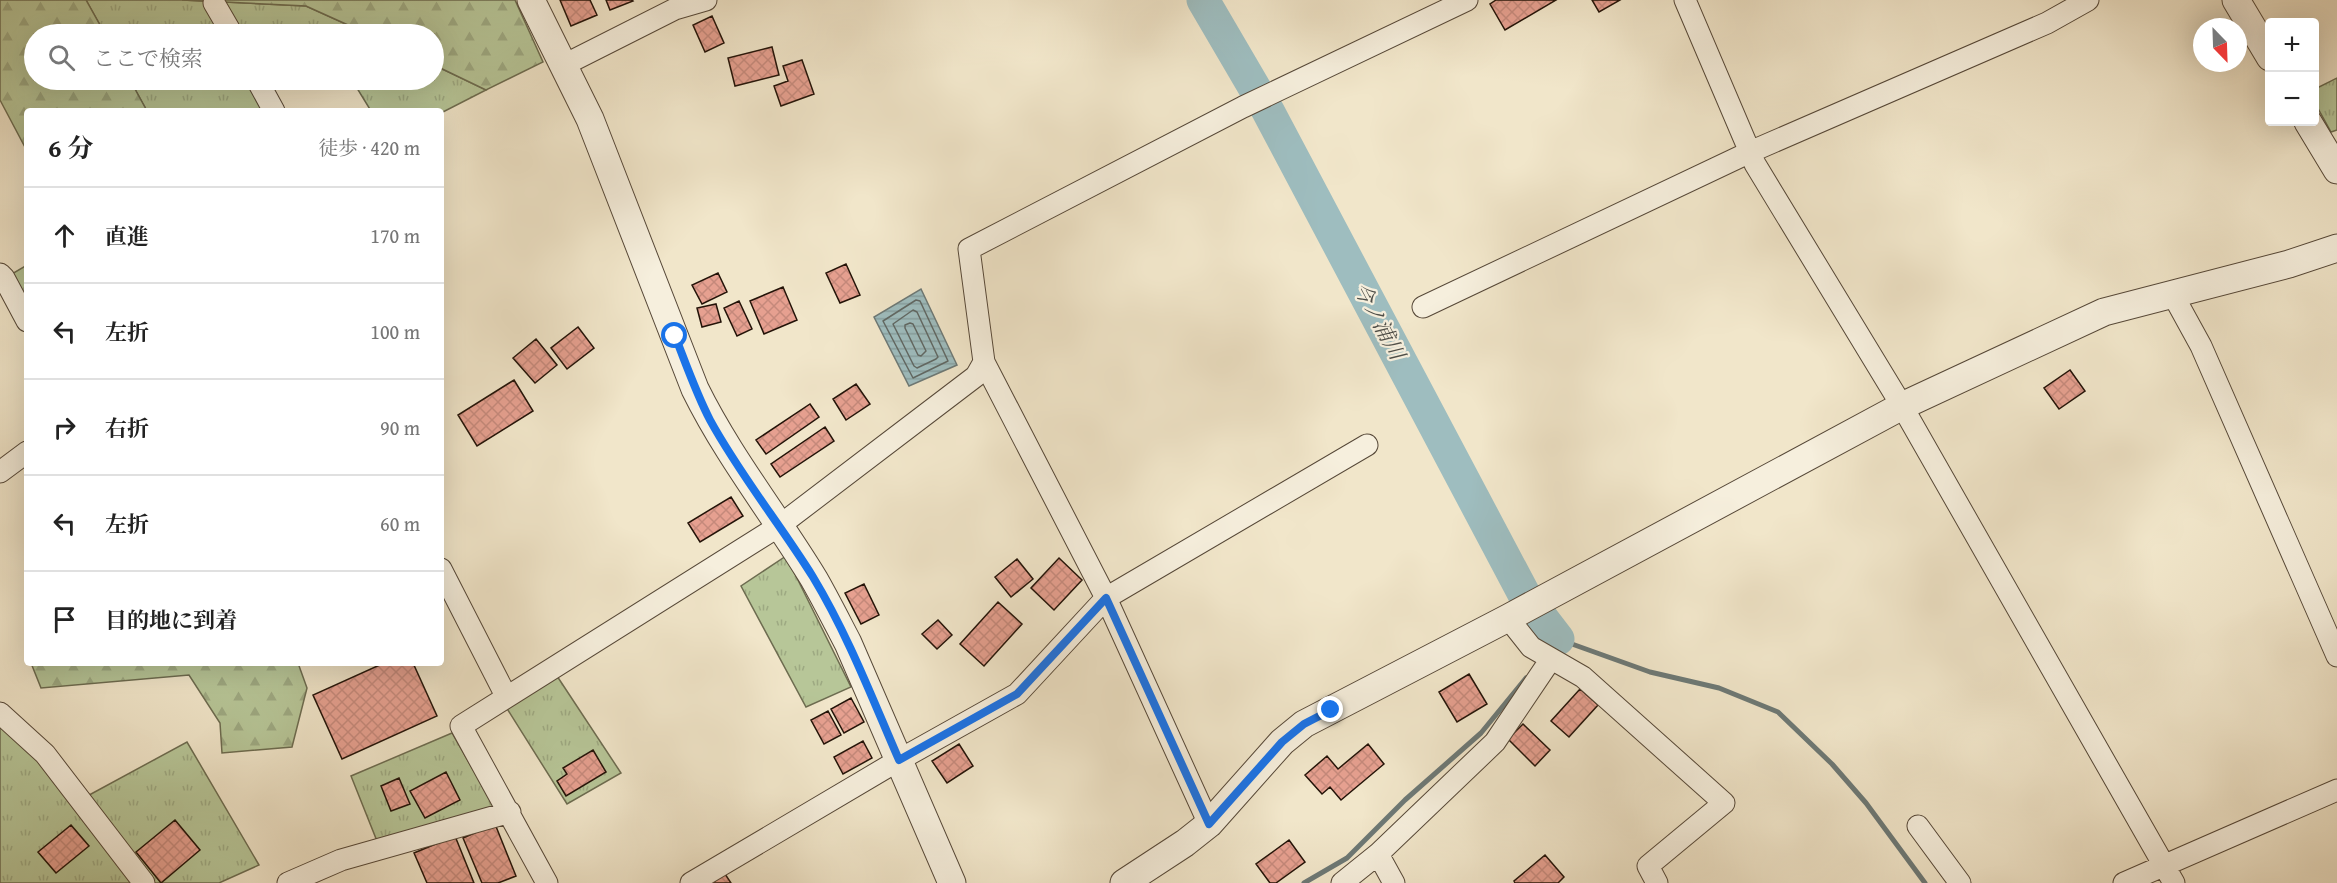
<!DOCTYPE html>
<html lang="ja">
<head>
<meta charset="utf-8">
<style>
	body { margin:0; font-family:"Gentium Book Plus","Noto Serif JP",serif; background:#f2f2f2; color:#222 }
	.controls { position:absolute; right:18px; top:18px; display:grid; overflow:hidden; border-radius:6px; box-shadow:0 6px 24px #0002 }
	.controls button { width:54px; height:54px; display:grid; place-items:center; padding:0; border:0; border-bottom:2px solid #e0e0e0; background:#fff; color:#222; font:30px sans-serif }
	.compass { position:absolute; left:2193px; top:18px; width:54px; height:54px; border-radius:50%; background:#fff; box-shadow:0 6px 24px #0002; rotate:157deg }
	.stop { position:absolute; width:18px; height:18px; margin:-14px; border:4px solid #1a73e8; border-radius:50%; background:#fff }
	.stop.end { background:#1a73e8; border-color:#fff; box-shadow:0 2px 6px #0008 }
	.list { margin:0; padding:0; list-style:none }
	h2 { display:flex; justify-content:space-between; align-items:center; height:78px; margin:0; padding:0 24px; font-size:26px }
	h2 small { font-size:20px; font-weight:400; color:#767676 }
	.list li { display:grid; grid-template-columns:39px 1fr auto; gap:18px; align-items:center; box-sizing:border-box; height:96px; padding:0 24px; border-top:2px solid #e0e0e0 }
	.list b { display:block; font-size:22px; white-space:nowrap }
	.list em { font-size:20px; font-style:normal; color:#767676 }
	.icon { flex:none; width:33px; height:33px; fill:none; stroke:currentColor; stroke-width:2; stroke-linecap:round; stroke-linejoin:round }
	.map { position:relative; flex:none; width:2337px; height:883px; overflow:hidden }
	.search { position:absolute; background:#fff; box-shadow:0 6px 24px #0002; left:24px; top:24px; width:420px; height:66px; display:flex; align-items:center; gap:15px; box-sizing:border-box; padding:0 21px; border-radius:33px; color:#767676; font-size:22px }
	.panel { position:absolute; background:#fff; box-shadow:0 6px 24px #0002; left:24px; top:108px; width:420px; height:558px; border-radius:6px }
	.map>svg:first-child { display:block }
	.grass { fill:url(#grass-tufts); stroke:#6d6c50; stroke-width:1.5 }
	.forest { fill:url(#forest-firs); stroke:#6d6c50; stroke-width:1.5 }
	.water { fill:url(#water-rules); stroke:#6d7976; stroke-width:1.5 }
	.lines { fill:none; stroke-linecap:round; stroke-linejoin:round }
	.shore { stroke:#606864; stroke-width:1.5 }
	.stream { stroke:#6d7976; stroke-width:5 }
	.river { stroke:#9ebdbf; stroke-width:33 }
	.building { fill:url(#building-cross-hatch); stroke:#231308; stroke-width:1.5 }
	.minor-casing { stroke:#564838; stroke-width:23 }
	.tertiary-casing { stroke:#564838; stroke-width:29 }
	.minor { stroke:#f6efdd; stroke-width:21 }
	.tertiary { stroke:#f6efdd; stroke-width:27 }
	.route { stroke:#1a73e8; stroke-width:8 }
	.labels { text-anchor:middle; stroke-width:4.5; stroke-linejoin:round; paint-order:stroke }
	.water-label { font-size:21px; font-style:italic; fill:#4e4e48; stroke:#f6efdd }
</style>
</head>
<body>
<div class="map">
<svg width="2337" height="883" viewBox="0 0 2337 883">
	<defs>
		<pattern id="grass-tufts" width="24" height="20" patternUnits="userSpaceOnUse" patternTransform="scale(1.5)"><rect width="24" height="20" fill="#b7c698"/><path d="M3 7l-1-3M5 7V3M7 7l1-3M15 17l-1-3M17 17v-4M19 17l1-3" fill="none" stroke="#9da982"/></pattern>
		<pattern id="forest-firs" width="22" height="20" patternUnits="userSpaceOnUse" patternTransform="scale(1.5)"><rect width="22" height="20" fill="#b7c698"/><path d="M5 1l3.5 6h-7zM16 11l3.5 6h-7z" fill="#9da982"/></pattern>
		<pattern id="water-rules" width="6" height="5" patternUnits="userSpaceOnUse" patternTransform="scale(1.5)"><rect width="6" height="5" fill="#9ebdbf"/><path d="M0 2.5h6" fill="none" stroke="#88a2a3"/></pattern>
		<pattern id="building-cross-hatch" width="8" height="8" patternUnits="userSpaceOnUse" patternTransform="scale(1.5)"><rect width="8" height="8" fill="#e6a090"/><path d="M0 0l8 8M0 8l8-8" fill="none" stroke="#c5897b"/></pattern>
	</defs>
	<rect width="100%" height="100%" fill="#f1e6ca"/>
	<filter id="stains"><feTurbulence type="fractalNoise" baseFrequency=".00333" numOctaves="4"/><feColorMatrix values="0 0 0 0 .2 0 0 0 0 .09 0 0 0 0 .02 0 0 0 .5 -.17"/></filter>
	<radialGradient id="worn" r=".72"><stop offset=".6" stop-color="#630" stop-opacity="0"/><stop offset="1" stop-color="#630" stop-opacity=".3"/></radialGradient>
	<path class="grass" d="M86,0H182L306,6L368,34H270L230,30L232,34H105Z
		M434,65L486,90L441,113V111H371L352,80H434Z
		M2337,78V130L2331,132L2315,103V89Z
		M130,80H257L274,111H147Z
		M786,556L851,687L806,707L741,586Z
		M557,676L621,773L567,804L506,707Z
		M0,715L80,800L187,742L259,865L219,883H0Z
		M452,733L494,806L377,841L351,776Z"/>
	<path class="forest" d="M0,0H86L105,34H34V80H130L147,111H27V151L0,100Z
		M182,0H515L543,62L486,90L434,65V34H368L306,6Z
		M27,265V313L5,278Z
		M31,663H298L307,688L292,747L222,753L220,723L189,675L41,688Z"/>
	<path class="water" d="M921,289L957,365L909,386L874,317Z"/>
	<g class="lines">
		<path class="shore" d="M916,300L920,301L948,361L913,378L883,321Z
			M913,310L917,312L938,357L936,359L917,368L914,366L893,324Z
			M910,323L913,324L926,351L921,356L918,355L905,328V325Z"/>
		<path class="stream" d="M1547,652L1558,639L1650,672L1719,688L1778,712L1832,764L1866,803L1925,883
			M1304,883L1347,858L1405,800L1481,733L1526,678"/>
		<path class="river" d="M1203,0L1268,111L1525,596L1558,639"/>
	</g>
	<path class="building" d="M560,0H590L597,15L571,26Z
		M606,0H632L633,1L610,10Z
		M1496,0H1556L1505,30L1490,4Z
		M1592,0H1620L1599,12Z
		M712,16L724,43L705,52L693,25Z
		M772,47L779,75L735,86L728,58Z
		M802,60L814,94L781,106L774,86L788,81L783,66Z
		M846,264L860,295L840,303L826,273Z
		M718,273L727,292L702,304L692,285Z
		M783,287L797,320L764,334L750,301Z
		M739,301L752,329L737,336L724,308Z
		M716,304L721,322L702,327L697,308Z
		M578,327L594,348L567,369L551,348Z
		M536,339L557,365L535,383L513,358Z
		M2070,370L2085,391L2059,409L2044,388Z
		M514,380L533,411L477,446L458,415Z
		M856,384L870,404L846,420L833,399Z
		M810,404L819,417L766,454L756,440Z
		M825,427L834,441L780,477L771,464Z
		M731,497L743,516L700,542L688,523Z
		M1059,558L1082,580L1054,610L1031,588Z
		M1017,559L1033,579L1011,597L995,577Z
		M864,584L879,615L861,624L845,593Z
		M998,602L1022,624L984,666L960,644Z
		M938,620L952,635L937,649L922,634Z
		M384,663H413L437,716L342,759L313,695Z
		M1469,674L1487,704L1457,722L1439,692Z
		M1580,689L1598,705L1569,737L1551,721Z
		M851,698L864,722L844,733L831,709Z
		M828,711L841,735L824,744L811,720Z
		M1523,724L1550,750L1535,766L1508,739Z
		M863,741L872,758L843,774L834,757Z
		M959,744L973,766L947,783L932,761Z
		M1368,744L1384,764L1341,800L1330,787L1322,794L1305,775L1327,756L1338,769Z
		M593,750L606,772L566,796L557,781L567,774L563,768Z
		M446,772L460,800L425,818L410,791Z
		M399,778L410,804L391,811L381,786Z
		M175,820L200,850L161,883L136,852Z
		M495,824L516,876L498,883H482L463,838Z
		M71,825L89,846L56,873L38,852Z
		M455,836L474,883H427L414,853Z
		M1289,840L1305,862L1276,883H1270L1256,864Z
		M1545,855L1564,877L1558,883H1515L1514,881Z
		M725,874L731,883H712Z"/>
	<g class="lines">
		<g class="minor-casing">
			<path id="minor" d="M1685,0L1755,164L1902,406L2174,883
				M214,3L232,34
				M564,65L675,9L706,0
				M257,80L274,111
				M0,274L4,278L27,321
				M2173,295L2201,346L2337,656
				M1423,307L1750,152L2047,23L2088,0
				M984,362L1106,598L1209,824
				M0,472L27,452
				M441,569L506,696
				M1508,618L1531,647L1583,677L1724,803L1648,866L1657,883
				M0,713L45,754L144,883
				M1918,826L1960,883
				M1378,854L1394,883
				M288,883L341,860L510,812
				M547,883L461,726L779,526L976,376L984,362L969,249L1243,107L1467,0
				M691,883L899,760L1017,694L1106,598L1367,445
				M1342,883L1378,854L1495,742L1551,659
				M2124,883L2337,790"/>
		</g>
		<g class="tertiary-casing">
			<path id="tertiary" d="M531,0L590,119L695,389C728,456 775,515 814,579C826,600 837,622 848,643L952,883
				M2236,0L2270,57
				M2308,122L2337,170
				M1124,883L1185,843L1209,824L1282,742L1304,724L1508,618L1902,406L2104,312L2289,264L2337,248"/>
		</g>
		<use href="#minor" class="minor"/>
		<use href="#tertiary" class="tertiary"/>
	</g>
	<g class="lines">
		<path class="route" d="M675,336C686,364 696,393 710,420C740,475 780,524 813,577C848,635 872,698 899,760L1017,694L1106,598L1209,824L1282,742L1304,724L1331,710"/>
	</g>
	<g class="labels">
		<g class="water-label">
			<text transform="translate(1379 321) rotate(62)" y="7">今ノ浦川</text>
		</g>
	</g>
	<rect width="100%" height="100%" filter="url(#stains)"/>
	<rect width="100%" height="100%" fill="url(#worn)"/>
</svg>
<div class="controls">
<button>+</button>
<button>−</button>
</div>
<svg class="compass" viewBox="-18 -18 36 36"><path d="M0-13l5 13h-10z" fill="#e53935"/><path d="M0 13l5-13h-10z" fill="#767676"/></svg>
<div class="stop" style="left:675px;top:336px"></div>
<div class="stop end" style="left:1331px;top:710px"></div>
<div class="search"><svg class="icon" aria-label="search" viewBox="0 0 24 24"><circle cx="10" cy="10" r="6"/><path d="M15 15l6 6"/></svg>ここで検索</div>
<section class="panel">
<h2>6 分<small>徒歩 · 420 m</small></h2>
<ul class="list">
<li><svg class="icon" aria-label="ahead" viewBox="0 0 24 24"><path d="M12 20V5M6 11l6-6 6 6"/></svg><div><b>直進</b></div><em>170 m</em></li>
<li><svg class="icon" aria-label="left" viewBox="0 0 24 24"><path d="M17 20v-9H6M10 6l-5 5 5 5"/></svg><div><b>左折</b></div><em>100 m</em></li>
<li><svg class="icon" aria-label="right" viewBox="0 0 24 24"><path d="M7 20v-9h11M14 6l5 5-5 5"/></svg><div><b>右折</b></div><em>90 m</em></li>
<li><svg class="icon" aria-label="left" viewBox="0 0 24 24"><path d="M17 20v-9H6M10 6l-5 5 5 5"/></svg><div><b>左折</b></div><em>60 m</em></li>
<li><svg class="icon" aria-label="arrive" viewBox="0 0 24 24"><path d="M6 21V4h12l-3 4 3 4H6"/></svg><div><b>目的地に到着</b></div></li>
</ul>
</section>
</div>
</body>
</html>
